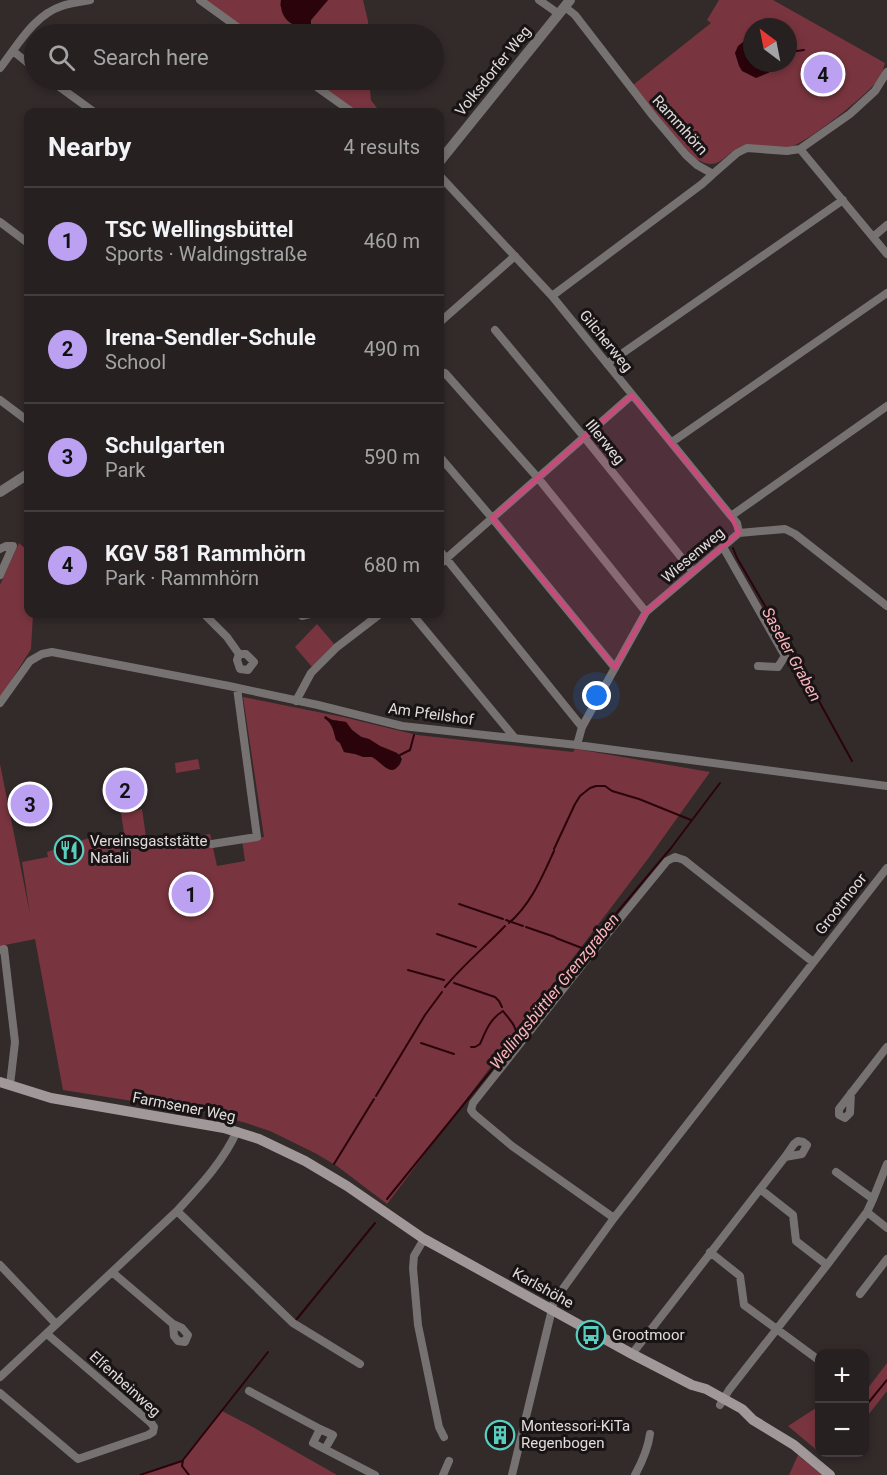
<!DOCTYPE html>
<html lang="en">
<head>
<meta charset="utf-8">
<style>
	body { margin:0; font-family:Roboto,sans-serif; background:#322d2d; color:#f1f3f6 }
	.controls { position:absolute; right:18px; bottom:18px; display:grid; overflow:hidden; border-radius:12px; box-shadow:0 3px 9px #0003 }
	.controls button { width:54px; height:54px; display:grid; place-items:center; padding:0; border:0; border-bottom:2px solid #423e3e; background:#262020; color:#f1f3f6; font:30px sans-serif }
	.compass { position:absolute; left:743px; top:18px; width:54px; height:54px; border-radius:50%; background:#262020; box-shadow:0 3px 9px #0003; rotate:328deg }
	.you { position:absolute; left:597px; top:696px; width:21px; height:21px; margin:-15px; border:4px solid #fff; border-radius:50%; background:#1a73e8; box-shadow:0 0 0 9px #1a73e833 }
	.badge { display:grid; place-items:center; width:39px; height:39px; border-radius:50%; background:#bca0f2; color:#111; font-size:20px; font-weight:700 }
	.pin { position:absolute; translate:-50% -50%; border:3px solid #fff; box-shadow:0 2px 6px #0006 }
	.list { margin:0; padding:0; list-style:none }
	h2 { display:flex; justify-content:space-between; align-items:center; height:78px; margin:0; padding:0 24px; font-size:26px }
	h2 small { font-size:20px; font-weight:400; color:#a4a3a5 }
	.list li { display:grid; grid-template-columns:39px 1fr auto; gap:18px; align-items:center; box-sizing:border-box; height:108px; padding:0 24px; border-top:2px solid #423e3e }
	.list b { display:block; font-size:22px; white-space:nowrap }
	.list p { margin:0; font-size:20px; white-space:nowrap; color:#a4a3a5 }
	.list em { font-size:20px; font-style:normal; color:#a4a3a5 }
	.icon { flex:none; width:33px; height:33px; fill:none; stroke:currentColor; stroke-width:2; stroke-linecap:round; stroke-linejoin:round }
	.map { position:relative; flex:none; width:887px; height:1475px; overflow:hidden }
	.search { position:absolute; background:#262020; box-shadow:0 3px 9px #0003; left:24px; top:24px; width:420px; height:66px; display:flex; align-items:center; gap:15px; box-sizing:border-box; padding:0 21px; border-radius:33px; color:#a4a3a5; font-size:22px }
	.panel { position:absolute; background:#262020; box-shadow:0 3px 9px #0003; left:24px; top:108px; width:420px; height:510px; border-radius:12px }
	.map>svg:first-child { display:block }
	.green { fill:#79353f; fill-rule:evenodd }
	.water { fill:#2b030b }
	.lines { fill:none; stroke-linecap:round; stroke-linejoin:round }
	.stream { stroke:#2b030b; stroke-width:2 }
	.minor { stroke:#777272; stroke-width:8 }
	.tertiary { stroke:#777272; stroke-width:10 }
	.secondary { stroke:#a19999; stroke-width:10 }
	.marked { fill:#ca497b; fill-opacity:0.2; stroke:#ca497b; stroke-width:4.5; stroke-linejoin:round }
	.labels { text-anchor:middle; stroke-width:6; stroke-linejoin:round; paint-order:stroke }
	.street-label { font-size:15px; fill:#e2dbdc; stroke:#181314 }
	.poi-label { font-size:15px; fill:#e2dbdc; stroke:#181314; text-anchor:start }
	.water-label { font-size:16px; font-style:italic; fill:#fdb5bc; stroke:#181314 }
</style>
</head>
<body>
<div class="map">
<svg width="887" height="1475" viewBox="0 0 887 1475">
	<rect width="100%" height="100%" fill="#332a2a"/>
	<path class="green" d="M205,0H281L280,6L311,20L328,0H363L368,21L369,34H250Z
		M719,0H773L885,63C883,69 882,75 878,80C867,95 807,143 790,147C774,151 756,141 740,147C725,153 720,171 700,161C686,155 676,140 667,129C656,114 644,100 633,85L711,23L707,20ZM752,27H788V52L789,53L788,63H782L768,73L735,53L745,39L752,35Z
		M310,80H369L371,100L380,112H355Z
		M19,543L28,551V614H33L31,649L1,697L0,696V585Z
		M317,624L335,645L312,667L295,647Z
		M243,697L343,717L417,735L573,752L575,749L582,750L710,772L650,856L387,1204L337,1166L315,1153L270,1131L246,1123L208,1113L63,1090L35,939L0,946V764L30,914L22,862L48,857L47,852L89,838L93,848L129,843L130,846L210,834L217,866L245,861L242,840L264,837ZM326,716L329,719L346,722L352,730L362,737L369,739L380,746L397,753L401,756V762L399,766L385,767L378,760L372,757L344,752L340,743L336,740C334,730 332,724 325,718Z
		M198,759L200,769L176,773L175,763Z
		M142,809L146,837L125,840L121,813Z
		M887,1363V1391L865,1419V1392Z
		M819,1407H820L819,1452L788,1426L816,1408Z
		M222,1411L251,1426L337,1475H137L183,1460Z
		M798,1455L822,1475H789Z"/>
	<path class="water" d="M281,0H328L311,20V24C293,31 279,18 281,0Z
		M752,35V63H782L768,73L756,78L742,71L739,66L735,53L738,46Z
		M325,716L332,720L346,722L352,730L361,737L369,739L380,746L397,753L402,759C393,781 384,764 372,757H363L355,754L344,752L340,743L336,740C333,730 333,724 324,718Z"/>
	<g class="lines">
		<path class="stream" d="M789,52L804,50
			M733,548L737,558L793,654L852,761
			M400,755L410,750L414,735
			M554,849L575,804L580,796L590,788L596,786H605L612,791L639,799L691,820
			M459,904L503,919
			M506,920L523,926
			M509,923C531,904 542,877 554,851
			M526,927L555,937
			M437,934L476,947
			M556,938L587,950
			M408,970L444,980
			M454,983L495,997L499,1001L502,1007
			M445,987C463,965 485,947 505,926
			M503,1011C508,1018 517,1026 516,1034L518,1036
			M421,1043L454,1054
			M471,1047H475L480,1044C486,1030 490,1019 503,1011
			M376,1096L425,1015L442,992
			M334,1164L374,1099
			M387,1199L519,1036L604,928L671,848L720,783
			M296,1320L375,1223
			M864,1408L887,1380
			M140,1475L182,1461
			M189,1475L182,1466L183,1460L268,1352"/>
		<path class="minor" d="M200,0L247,34
			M539,0L559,14
			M565,7L575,15L653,116L686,155L697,165L713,174L737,153L747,148L787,151L800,149L850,114L875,91L887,72
			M13,51L34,68
			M0,68C18,45 34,15 62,6C71,3 81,2 90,0
			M50,80L94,112
			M307,80L352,112
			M800,149L887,254
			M440,176L552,296L731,516L737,523L739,533
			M0,222L28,243
			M873,237L887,225
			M552,296L702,184L713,174
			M440,322L515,256
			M495,330L584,437L693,572
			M607,364L843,200
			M445,373L538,478L646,612
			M0,400L28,421
			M672,442L887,293
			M440,457L492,518L615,668
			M731,516L887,406
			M723,547L785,656L778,667L758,666
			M0,549L6,546H13L0,575
			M440,551L582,727
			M440,564L632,395
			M204,614L227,637L239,654L237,660L240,669L248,670L254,662L246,654H239
			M300,614L302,616L310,614
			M412,614L514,737
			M296,701L311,673L337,647L380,614
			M0,703L30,661L42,654L52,652L229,686L318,705L402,726L577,745L887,786
			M577,745L582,727L646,612L739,533L785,529L795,534L887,606
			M212,844L257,837L237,688
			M0,950L4,949L15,1042L10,1085
			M851,1093L850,1113L845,1118L839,1115V1109L887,1047
			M836,1172L873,1199
			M760,1189L793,1215L796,1241L827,1265
			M177,1211L293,1323L360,1364
			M867,1212L887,1228
			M614,1218L512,1146L474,1114L471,1110L473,1103L590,955L667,861L675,857L684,860L813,962
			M424,1239L414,1256L413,1268L418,1325L439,1427L444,1437
			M710,1252L740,1276L744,1305L820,1361
			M0,1265L56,1324
			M112,1272L173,1324L182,1328L188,1335L185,1342L178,1341L174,1336L173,1324
			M860,1294L887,1259
			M632,1354L785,1157L802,1154L807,1145L803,1142L798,1141L794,1144L785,1157
			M0,1377L177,1211C199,1187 223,1162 237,1131
			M249,1391L320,1429
			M0,1393L78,1459L148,1435L153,1432L154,1427L151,1423L47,1334
			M720,1405L729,1390L827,1265L867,1212L873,1199L887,1164
			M325,1449L333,1435L320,1429L313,1443L375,1475
			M443,1475L449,1461
			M512,1475L554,1301L614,1218L887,868
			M635,1475C642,1462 648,1449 650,1434"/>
		<path class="tertiary" d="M440,161L570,0
			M0,492L28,474"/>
		<path class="secondary" d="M0,1082L51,1098L224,1128L259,1139L305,1161L347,1186L424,1239L632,1354L692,1385L706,1389L742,1409L753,1420L794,1445L830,1475"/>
	</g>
	<path class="marked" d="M632,395L731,516L739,533L646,612L615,668L492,518Z"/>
	<defs>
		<g id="restaurant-ring" transform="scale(1.5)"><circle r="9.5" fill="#181314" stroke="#59cebf" stroke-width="1.5"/><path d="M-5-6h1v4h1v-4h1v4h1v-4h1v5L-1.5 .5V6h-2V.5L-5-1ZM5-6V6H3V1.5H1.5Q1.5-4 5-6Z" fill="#59cebf"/></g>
		<g id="bus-ring" transform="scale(1.5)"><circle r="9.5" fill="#181314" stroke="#59cebf" stroke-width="1.5"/><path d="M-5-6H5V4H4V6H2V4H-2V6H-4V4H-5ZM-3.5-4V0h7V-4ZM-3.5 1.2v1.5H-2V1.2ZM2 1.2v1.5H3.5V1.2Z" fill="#59cebf"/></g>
		<g id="building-ring" transform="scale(1.5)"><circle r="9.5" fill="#181314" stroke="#59cebf" stroke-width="1.5"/><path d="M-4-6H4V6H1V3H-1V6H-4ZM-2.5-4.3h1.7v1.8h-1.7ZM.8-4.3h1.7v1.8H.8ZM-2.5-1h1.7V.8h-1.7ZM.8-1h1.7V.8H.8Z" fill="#59cebf"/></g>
	</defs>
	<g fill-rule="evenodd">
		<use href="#restaurant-ring" x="69" y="850"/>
		<use href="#bus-ring" x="591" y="1335"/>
		<use href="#building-ring" x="500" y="1435"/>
	</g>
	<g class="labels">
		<g class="street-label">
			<text transform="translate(493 71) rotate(-51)" y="5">Volksdorfer Weg</text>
			<text transform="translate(680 125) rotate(48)" y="5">Rammhörn</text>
			<text transform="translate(606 341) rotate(51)" y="5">Gilcherweg</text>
			<text transform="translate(605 442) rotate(51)" y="5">Illerweg</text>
			<text transform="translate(693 555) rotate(-40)" y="5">Wiesenweg</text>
			<text transform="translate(431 714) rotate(8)" y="5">Am Pfeilshof</text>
			<text transform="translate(841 904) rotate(-52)" y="5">Grootmoor</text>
			<text transform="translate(184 1107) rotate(11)" y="5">Farmsener Weg</text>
			<text transform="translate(543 1288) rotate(29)" y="5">Karlshöhe</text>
			<text transform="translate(125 1384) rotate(42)" y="5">Elfenbeinweg</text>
		</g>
		<g class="poi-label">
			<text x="90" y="846">Vereinsgaststätte<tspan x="90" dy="17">Natali</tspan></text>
			<text x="612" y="1340">Grootmoor</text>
			<text x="521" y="1431">Montessori-KiTa<tspan x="521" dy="17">Regenbogen</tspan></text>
		</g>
		<g class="water-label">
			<text transform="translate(792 654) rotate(61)" y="6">Saseler Graben</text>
			<text transform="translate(554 991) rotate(-51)" y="6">Wellingsbüttler Grenzgraben</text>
		</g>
	</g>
</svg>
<div class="controls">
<button>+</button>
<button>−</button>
</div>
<svg class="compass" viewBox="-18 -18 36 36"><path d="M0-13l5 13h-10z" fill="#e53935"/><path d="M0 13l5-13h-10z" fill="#a4a3a5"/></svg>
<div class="you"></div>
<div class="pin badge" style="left:191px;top:894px">1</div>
<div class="pin badge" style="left:125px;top:790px">2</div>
<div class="pin badge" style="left:30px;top:804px">3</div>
<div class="pin badge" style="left:823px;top:74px">4</div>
<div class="search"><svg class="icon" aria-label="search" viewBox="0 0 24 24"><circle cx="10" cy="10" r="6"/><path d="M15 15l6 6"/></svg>Search here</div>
<section class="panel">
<h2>Nearby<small>4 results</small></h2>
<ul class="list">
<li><span class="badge">1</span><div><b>TSC Wellingsbüttel</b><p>Sports · Waldingstraße</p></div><em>460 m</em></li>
<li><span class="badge">2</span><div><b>Irena-Sendler-Schule</b><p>School</p></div><em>490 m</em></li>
<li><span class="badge">3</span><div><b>Schulgarten</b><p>Park</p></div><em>590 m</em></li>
<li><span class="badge">4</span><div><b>KGV 581 Rammhörn</b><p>Park · Rammhörn</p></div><em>680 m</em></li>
</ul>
</section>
</div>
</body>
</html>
